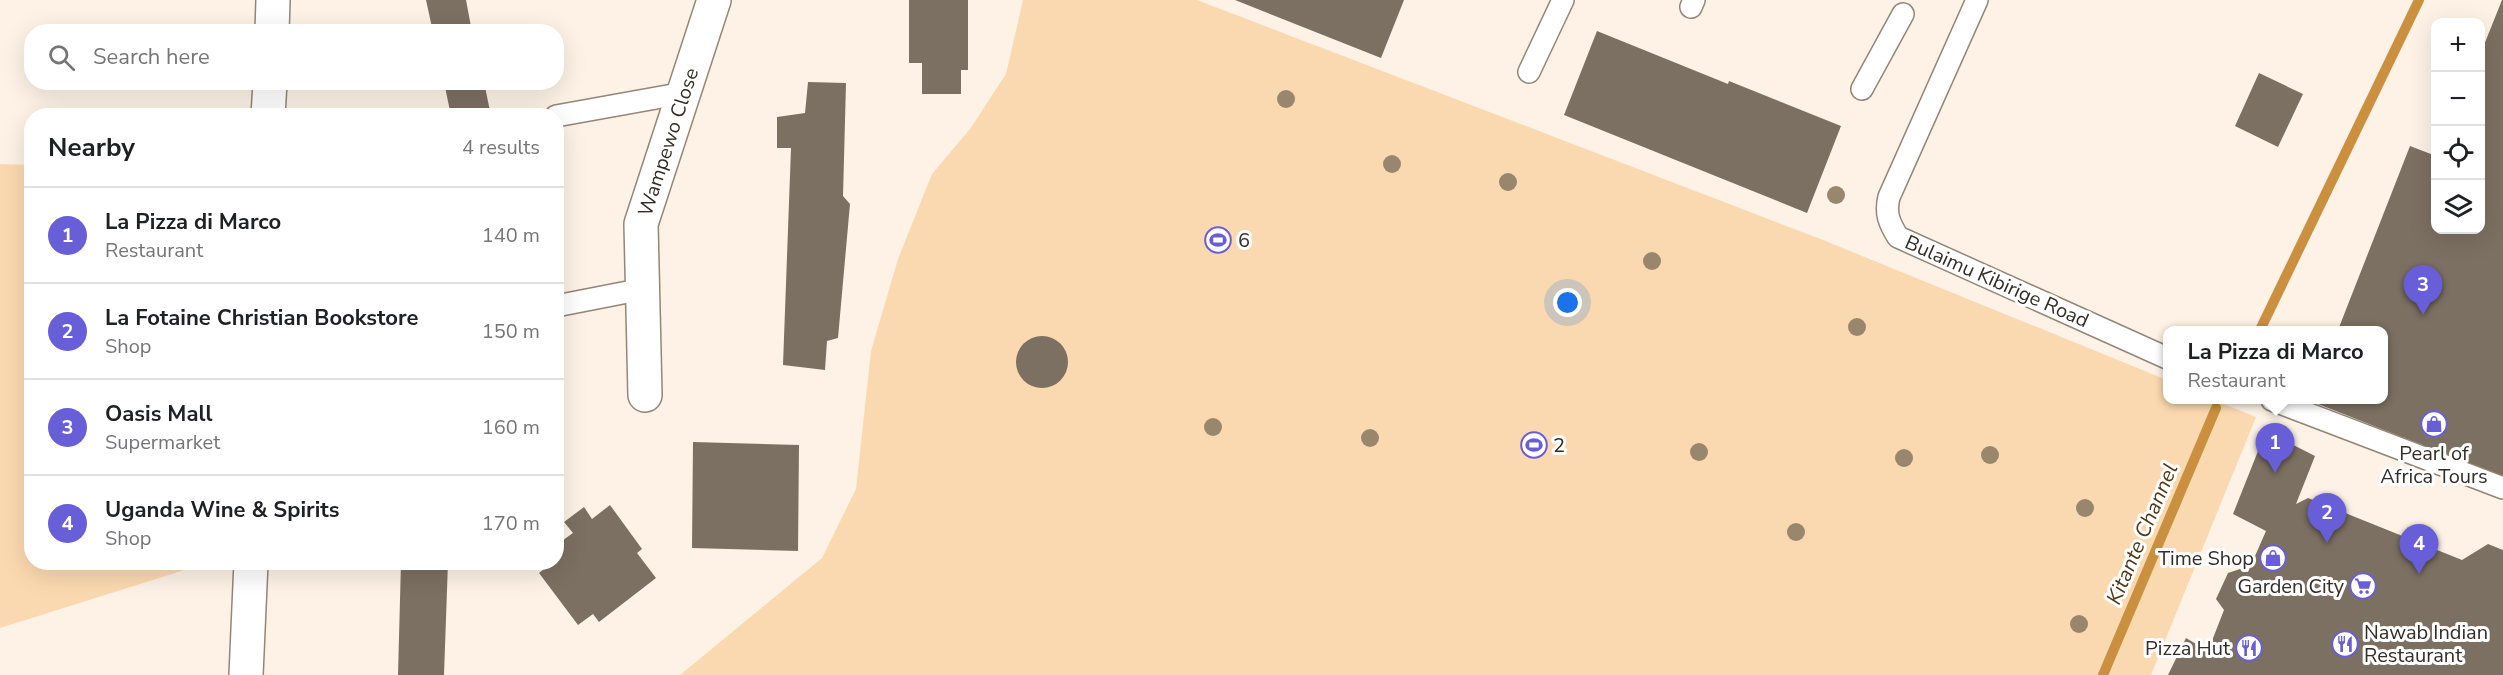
<!DOCTYPE html>
<html lang="en">
<head>
<meta charset="utf-8">
<style>
	body { margin:0; font-family:"Nunito Sans",sans-serif; background:#f6f6f6; color:#202124 }
	.controls { position:absolute; right:18px; top:18px; display:grid; overflow:hidden; border-radius:12px; box-shadow:0 6px 24px #0002 }
	.controls button { width:54px; height:54px; display:grid; place-items:center; padding:0; border:0; border-bottom:2px solid #e0e0e0; background:#fff; color:#202124; font:30px sans-serif }
	.you { position:absolute; left:1568px; top:303px; width:21px; height:21px; margin:-15px; border:4px solid #fff; border-radius:50%; background:#1a73e8; box-shadow:0 0 0 9px #1a73e833 }
	.badge { display:grid; place-items:center; width:39px; height:39px; border-radius:50%; background:#685fd8; color:#fff; font-size:20px; font-weight:700 }
	.pin { position:absolute; translate:-50% -50px; filter:drop-shadow(0 2px 3px #0008) }
	.pin::after { content:''; position:absolute; top:32px; width:21px; height:18px; background:inherit; clip-path:polygon(0 0,100% 0,50% 100%) }
	.popup { position:absolute; left:2163px; top:326px; width:225px; height:78px; box-sizing:border-box; display:grid; place-content:center; border-radius:12px; background:#fff; filter:drop-shadow(0 2px 4px #0005); font-size:20px; white-space:nowrap; color:#757577 }
	.popup b { font-size:22px; color:#202124 }
	.popup::after { content:''; position:absolute; left:50%; top:100%; margin-left:-12px; border:12px solid transparent; border-top-color:#fff }
	.list { margin:0; padding:0; list-style:none }
	h2 { display:flex; justify-content:space-between; align-items:center; height:78px; margin:0; padding:0 24px; font-size:26px }
	h2 small { font-size:20px; font-weight:400; color:#757577 }
	.list li { display:grid; grid-template-columns:39px 1fr auto; gap:18px; align-items:center; box-sizing:border-box; height:96px; padding:0 24px; border-top:2px solid #e0e0e0 }
	.list b { display:block; font-size:22px; white-space:nowrap }
	.list p { margin:0; font-size:20px; white-space:nowrap; color:#757577 }
	.list em { font-size:20px; font-style:normal; color:#757577 }
	.icon { flex:none; width:33px; height:33px; fill:none; stroke:currentColor; stroke-width:2; stroke-linecap:round; stroke-linejoin:round }
	.map { position:relative; flex:none; width:2503px; height:675px; overflow:hidden }
	.search { position:absolute; background:#fff; box-shadow:0 6px 24px #0002; left:24px; top:24px; width:540px; height:66px; display:flex; align-items:center; gap:15px; box-sizing:border-box; padding:0 21px; border-radius:24px; color:#757577; font-size:22px }
	.panel { position:absolute; background:#fff; box-shadow:0 6px 24px #0002; left:24px; top:108px; width:540px; height:462px; border-radius:24px }
	.map>svg:first-child { display:block }
	.green { fill:#fbd9b0 }
	.lines { fill:none; stroke-linecap:round; stroke-linejoin:round }
	.stream { stroke:#ca903f; stroke-width:10 }
	.building { fill:#7c7062 }
	.lane-casing { stroke:#938678; stroke-width:24 }
	.street-casing { stroke:#938678; stroke-width:36 }
	.lane { stroke:#fff; stroke-width:21 }
	.street { stroke:#fff; stroke-width:33 }
	.tree { fill:#99876d }
	.labels { text-anchor:middle; stroke-width:6; stroke-linejoin:round; paint-order:stroke }
	.street-label { font-size:20px; fill:#322d27; stroke:#fff }
	.poi-label { font-size:20px; fill:#322d27; stroke:#fff; text-anchor:start }
	.water-label { font-size:21px; font-style:italic; fill:#4f3614; stroke:#fff }
</style>
</head>
<body>
<div class="map">
<svg width="2503" height="675" viewBox="0 0 2503 675">
	<rect width="100%" height="100%" fill="#fdf2e5"/>
	<path class="green" d="M1023,0H1197L1818,238L2167,380V400H2214L2256,417L2151,675H680L822,558L856,489L871,351L898,259L932,174L970,129L1006,74Z
		M0,164L31,165L32,562L207,563L0,628Z"/>
	<g class="lines">
		<path class="stream" d="M2260,330L2419,0
			M2103,675L2216,408"/>
	</g>
	<path class="building" d="M426,0H466L472,32H433Z
		M909,0H968V70H961V94H922V63H909Z
		M1235,0H1404L1381,58Z
		M2502,0H2503V477L2308,400H2383V330H2338L2410,146L2436,156V230H2480V55Z
		M1597,31L1728,84L1729,81L1841,126L1807,213L1564,115Z
		M2259,73L2303,94L2278,147L2235,126Z
		M444,82H484L491,116H451Z
		M808,82L846,83L843,196L850,204L838,338L827,341L825,370L783,365L791,148H777V117L805,113Z
		M1016 362a26 26 0 1 1 52 0a26 26 0 1 1-52 0Z
		M2266,431L2315,456L2296,504L2308,498L2462,560L2488,544L2503,550V675H2168L2186,638L2208,651L2224,610L2216,599L2228,573L2240,569L2248,572L2266,531L2233,514Z
		M693,442L799,445L798,551L692,548Z
		M610,505L642,549L637,553L656,578L599,622L593,614L578,625L539,573L553,562H556V545L573,533L564,522L584,507L592,519Z
		M401,562H448L444,675H398Z"/>
	<g class="lines">
		<g class="lane-casing">
			<path id="lane" d="M1977,0L1889,197C1885,213 1889,223 1898,237L2167,358
				M1691,7L1694,0
				M1529,72L1563,0
				M1862,89L1903,14
				M556,116L684,93
				M556,306L643,289
				M2272,400L2503,488"/>
		</g>
		<g class="street-casing">
			<path id="street" d="M272,32L273,0
				M268,116L270,82
				M645,395L641,224L714,0
				M246,675L251,562"/>
		</g>
		<use href="#lane" class="lane"/>
		<use href="#street" class="street"/>
	</g>
	<g class="tree">
		<circle cx="1286" cy="99" r="9"/>
		<circle cx="1392" cy="164" r="9"/>
		<circle cx="1508" cy="182" r="9"/>
		<circle cx="1836" cy="195" r="9"/>
		<circle cx="1652" cy="261" r="9"/>
		<circle cx="1857" cy="327" r="9"/>
		<circle cx="1213" cy="427" r="9"/>
		<circle cx="1370" cy="438" r="9"/>
		<circle cx="1699" cy="452" r="9"/>
		<circle cx="1990" cy="455" r="9"/>
		<circle cx="1904" cy="458" r="9"/>
		<circle cx="2085" cy="508" r="9"/>
		<circle cx="1796" cy="532" r="9"/>
		<circle cx="2079" cy="624" r="9"/>
	</g>
	<defs>
		<g id="stadium-ring" transform="scale(1.35)"><circle r="9.5" fill="#fff" stroke="#685fd8" stroke-width="1.5"/><path d="M0-5a6.5 5 0 1 0 0 10a6.5 5 0 1 0 0-10ZM-3.5-1.8h7v3.6h-7Z" fill="#685fd8"/></g>
		<g id="shop-ring" transform="scale(1.35)"><circle r="9.5" fill="#fff" stroke="#685fd8" stroke-width="1.5"/><path d="M-5-2.5h2.3a2.7 3.5 0 0 1 5.4 0H5L5.5 6h-11ZM-1.5-2.5h3a1.5 2.3 0 0 0-3 0Z" fill="#685fd8"/></g>
		<g id="supermarket-ring" transform="scale(1.35)"><circle r="9.5" fill="#fff" stroke="#685fd8" stroke-width="1.5"/><path d="M-6-5.5h2.5l.6 2H6L4.5 2H-2.5L-4.4-4H-6ZM-1.5 3.2a1.3 1.3 0 1 0 .1 0ZM3 3.2a1.3 1.3 0 1 0 .1 0Z" fill="#685fd8"/></g>
		<g id="restaurant-ring" transform="scale(1.35)"><circle r="9.5" fill="#fff" stroke="#685fd8" stroke-width="1.5"/><path d="M-5-6h1v4h1v-4h1v4h1v-4h1v5L-1.5 .5V6h-2V.5L-5-1ZM5-6V6H3V1.5H1.5Q1.5-4 5-6Z" fill="#685fd8"/></g>
	</defs>
	<g fill-rule="evenodd">
		<use href="#stadium-ring" x="1218" y="240"/>
		<use href="#shop-ring" x="2434" y="424"/>
		<use href="#stadium-ring" x="1534" y="445"/>
		<use href="#shop-ring" x="2273" y="558"/>
		<use href="#supermarket-ring" x="2363" y="586"/>
		<use href="#restaurant-ring" x="2345" y="644"/>
		<use href="#restaurant-ring" x="2249" y="648"/>
	</g>
	<g class="labels">
		<g class="street-label">
			<text transform="translate(668 142) rotate(-72)" y="7">Wampewo Close</text>
			<text transform="translate(1997 281) rotate(24)" y="7">Bulaimu Kibirige Road</text>
		</g>
		<g class="poi-label">
			<text x="1238" y="247">6</text>
			<text x="1553" y="452">2</text>
			<text x="2434" y="460" text-anchor="middle">Pearl of<tspan x="2434" dy="23">Africa Tours</tspan></text>
			<text x="2254" y="565" text-anchor="end">Time Shop</text>
			<text x="2344" y="593" text-anchor="end">Garden City</text>
			<text x="2364" y="639">Nawab Indian<tspan x="2364" dy="23">Restaurant</tspan></text>
			<text x="2230" y="655" text-anchor="end">Pizza Hut</text>
		</g>
		<g class="water-label">
			<text transform="translate(2142 534) rotate(-67)" y="7">Kitante Channel</text>
		</g>
	</g>
</svg>
<div class="controls">
<button>+</button>
<button>−</button>
<button><svg class="icon" aria-label="locate" viewBox="0 0 24 24"><circle cx="12" cy="12" r="6"/><path d="M12 2v4M12 18v4M2 12h4M18 12h4"/></svg></button>
<button><svg class="icon" aria-label="layers" viewBox="0 0 24 24"><path d="M12 4l9 5-9 5-9-5zM3 14l9 5 9-5"/></svg></button>
</div>
<div class="you"></div>
<div class="pin badge" style="left:2275px;top:473px">1</div>
<div class="popup"><b>La Pizza di Marco</b>Restaurant</div>
<div class="pin badge" style="left:2327px;top:543px">2</div>
<div class="pin badge" style="left:2423px;top:315px">3</div>
<div class="pin badge" style="left:2419px;top:574px">4</div>
<div class="search"><svg class="icon" aria-label="search" viewBox="0 0 24 24"><circle cx="10" cy="10" r="6"/><path d="M15 15l6 6"/></svg>Search here</div>
<section class="panel">
<h2>Nearby<small>4 results</small></h2>
<ul class="list">
<li><span class="badge">1</span><div><b>La Pizza di Marco</b><p>Restaurant</p></div><em>140 m</em></li>
<li><span class="badge">2</span><div><b>La Fotaine Christian Bookstore</b><p>Shop</p></div><em>150 m</em></li>
<li><span class="badge">3</span><div><b>Oasis Mall</b><p>Supermarket</p></div><em>160 m</em></li>
<li><span class="badge">4</span><div><b>Uganda Wine &amp; Spirits</b><p>Shop</p></div><em>170 m</em></li>
</ul>
</section>
</div>
</body>
</html>
